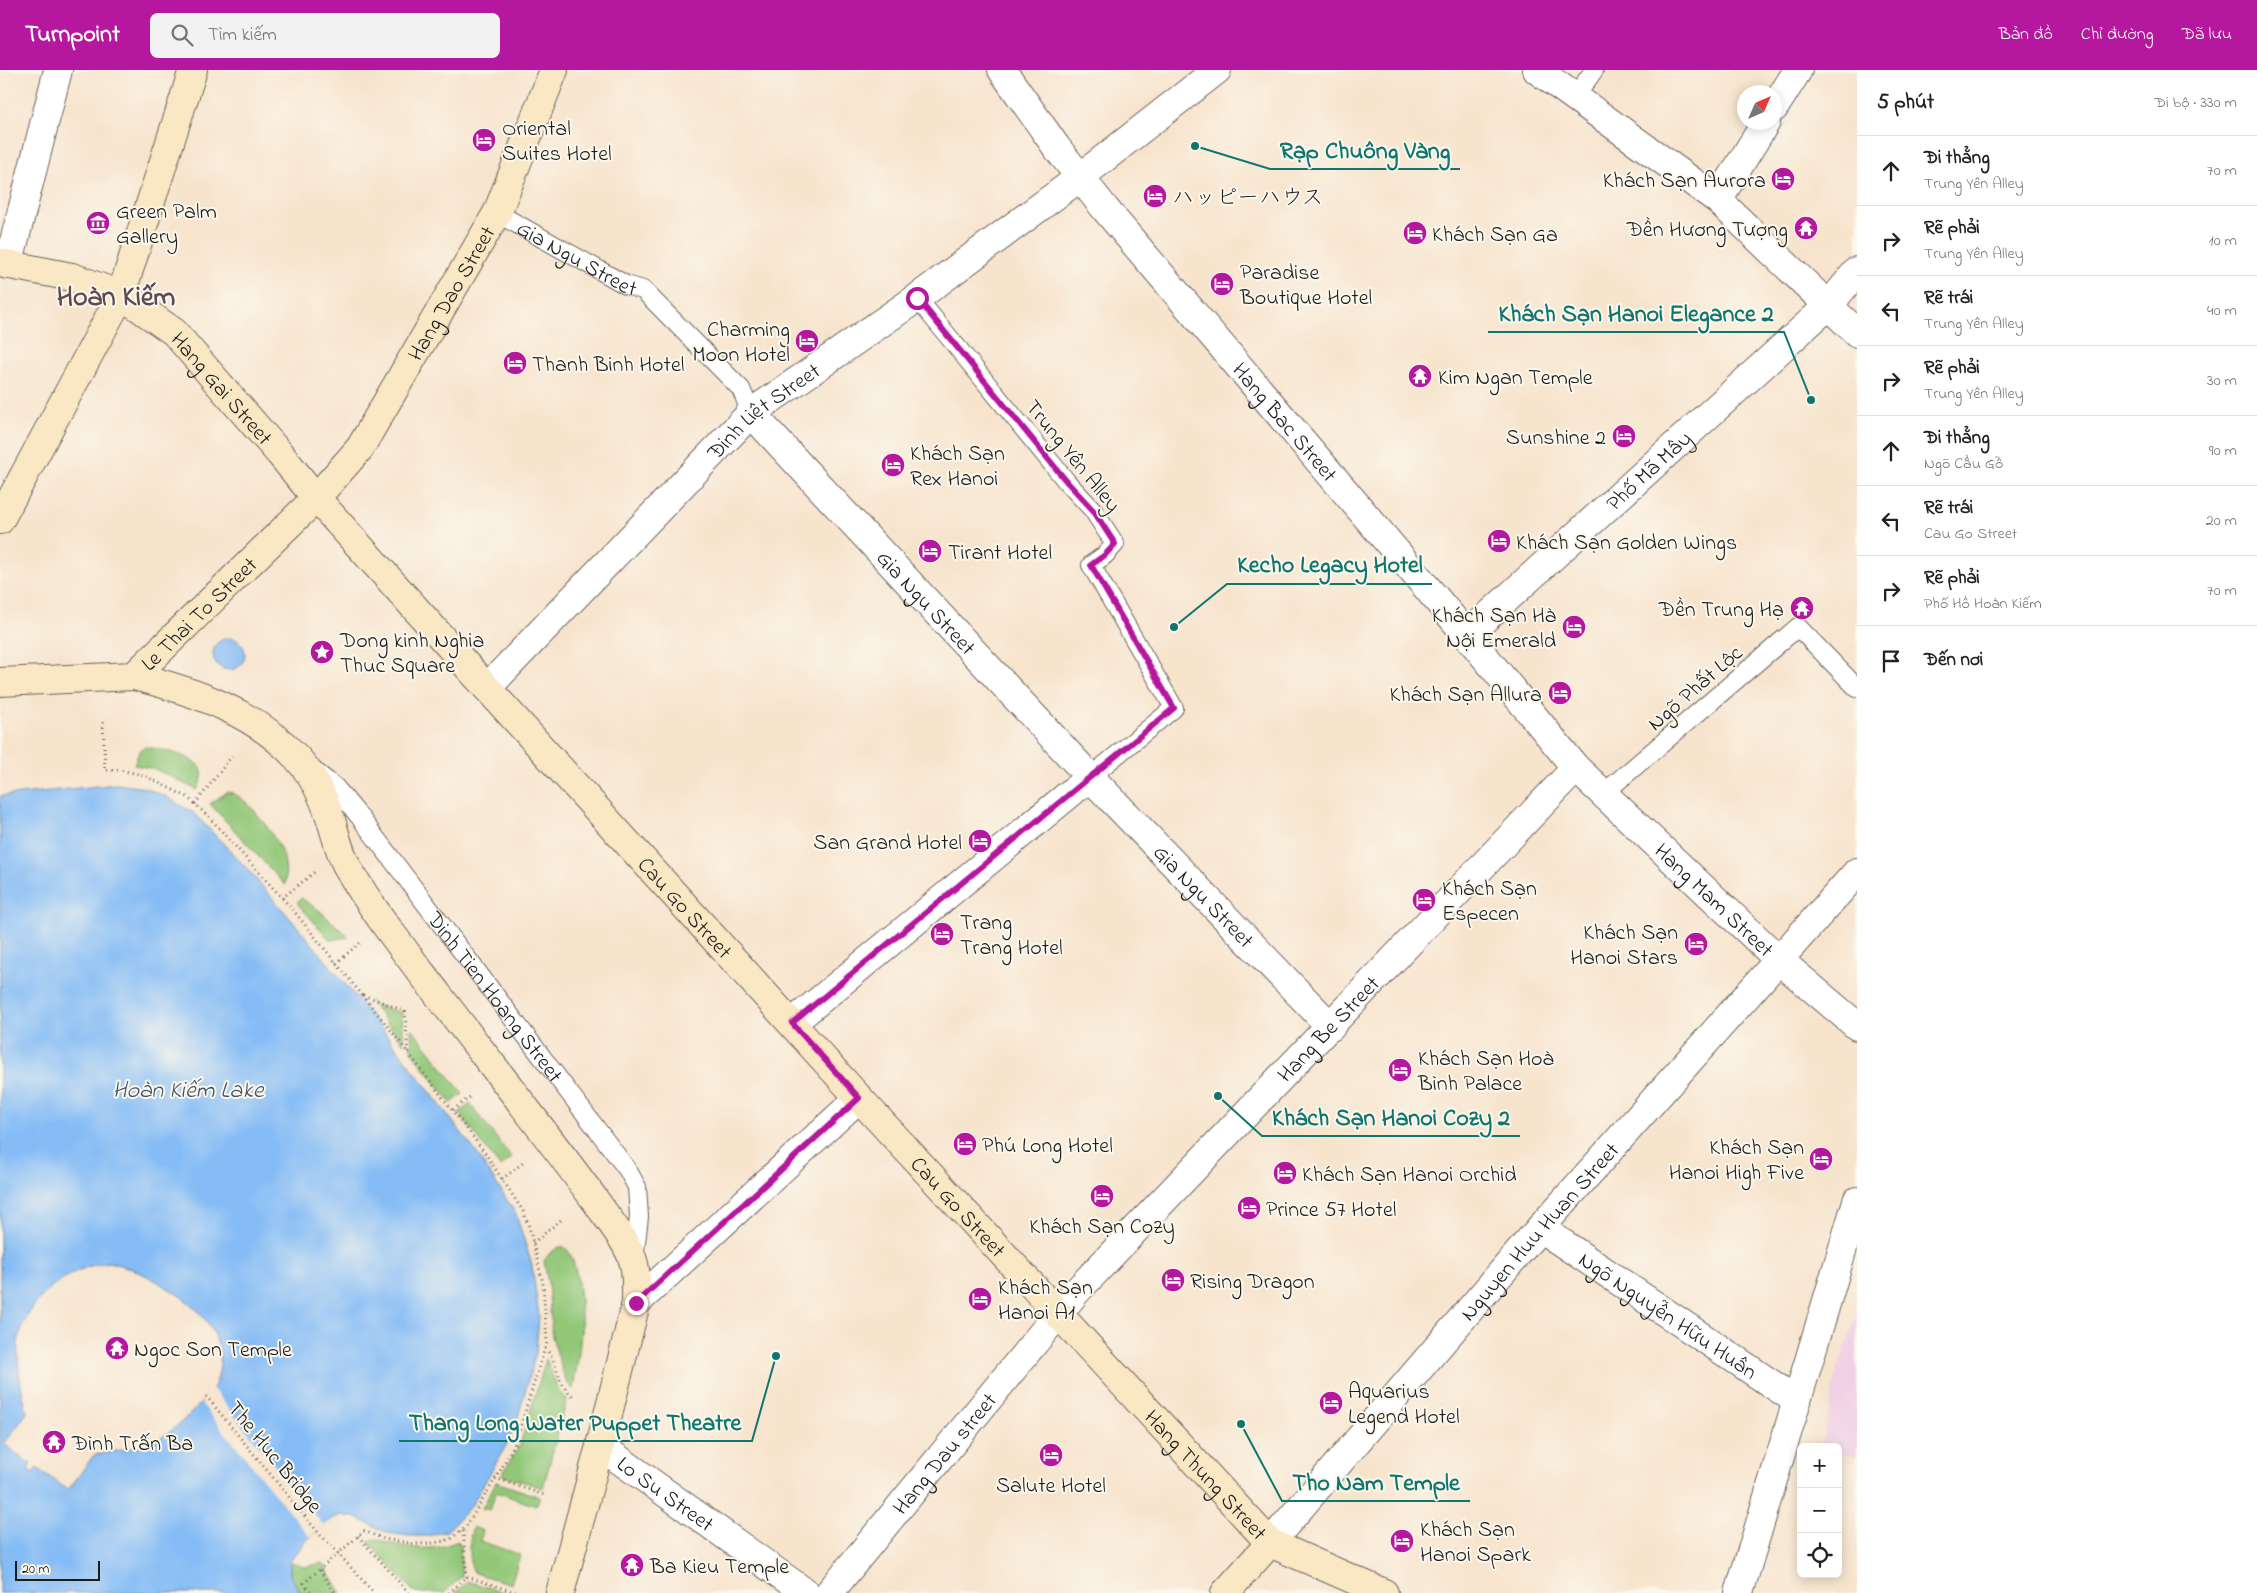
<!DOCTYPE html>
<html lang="vi">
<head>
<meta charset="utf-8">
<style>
	body { margin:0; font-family:"Indie Flower","Klee One",sans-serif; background:#f2f2f2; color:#222 }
	.controls { position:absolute; right:15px; bottom:15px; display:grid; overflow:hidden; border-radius:8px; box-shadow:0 2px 12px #0003 }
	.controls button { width:45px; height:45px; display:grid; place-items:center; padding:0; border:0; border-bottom:1px solid #e0e0e0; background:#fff; color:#222; font:25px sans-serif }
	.compass { position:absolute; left:1737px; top:15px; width:45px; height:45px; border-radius:50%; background:#fff; box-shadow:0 2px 12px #0003; rotate:45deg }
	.scale { position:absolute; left:15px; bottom:12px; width:85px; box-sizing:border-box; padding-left:5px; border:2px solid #1c1c1c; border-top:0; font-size:14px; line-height:18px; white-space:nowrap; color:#1c1c1c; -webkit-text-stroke:4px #fbf7ec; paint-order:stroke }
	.stop { position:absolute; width:15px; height:15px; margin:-11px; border:4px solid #b5179e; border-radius:50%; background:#fff }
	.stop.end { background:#b5179e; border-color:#fff; box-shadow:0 1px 5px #0008 }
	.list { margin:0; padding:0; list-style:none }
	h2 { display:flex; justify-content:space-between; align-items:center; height:65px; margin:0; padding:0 20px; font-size:21px }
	h2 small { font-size:16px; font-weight:400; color:#767676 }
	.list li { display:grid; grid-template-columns:32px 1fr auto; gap:15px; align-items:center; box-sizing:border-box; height:70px; padding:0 20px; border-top:1px solid #e0e0e0 }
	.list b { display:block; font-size:19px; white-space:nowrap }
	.list p { margin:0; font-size:16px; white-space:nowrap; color:#767676 }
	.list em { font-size:16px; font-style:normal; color:#767676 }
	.icon { flex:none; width:28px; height:28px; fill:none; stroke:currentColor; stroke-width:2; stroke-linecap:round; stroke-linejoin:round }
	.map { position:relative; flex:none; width:1857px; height:1523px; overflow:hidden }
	header { display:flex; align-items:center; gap:30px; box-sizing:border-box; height:70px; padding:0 25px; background:#b5179e; color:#fff }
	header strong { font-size:24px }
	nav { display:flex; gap:28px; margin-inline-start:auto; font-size:18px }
	.search { width:350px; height:45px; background:#f2f2f2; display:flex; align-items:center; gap:12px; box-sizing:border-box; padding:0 18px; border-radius:8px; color:#767676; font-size:19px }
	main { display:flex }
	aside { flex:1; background:#fff }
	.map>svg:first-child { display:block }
	.built { fill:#f0d0e5 }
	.green { fill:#92c778; stroke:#57724a }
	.water { fill:#85bcf5; stroke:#506c88; fill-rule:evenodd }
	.pier { fill:#f7e4cd }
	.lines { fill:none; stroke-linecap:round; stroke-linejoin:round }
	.lane-casing { stroke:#69625a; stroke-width:20 }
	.street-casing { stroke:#69625a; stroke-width:30 }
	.secondary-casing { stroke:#69625a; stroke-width:30 }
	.path { stroke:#69625a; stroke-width:3; stroke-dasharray:1 4; stroke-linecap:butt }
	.lane { stroke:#fff; stroke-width:18 }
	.street { stroke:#fff; stroke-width:28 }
	.secondary { stroke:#fae7c3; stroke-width:28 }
	.route { stroke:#b5179e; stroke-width:6 }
	.labels { text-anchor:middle; stroke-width:4; stroke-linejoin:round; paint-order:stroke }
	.poi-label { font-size:22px; fill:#1c1c1c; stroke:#fbf7ec; text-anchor:start }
	.street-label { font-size:22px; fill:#1c1c1c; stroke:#fbf7ec }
	.water-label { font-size:24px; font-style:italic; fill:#415468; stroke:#fbf7ec }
	.district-label { font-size:28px; font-weight:bold; fill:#5c4a55; stroke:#fbf7ec }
	.leader { fill:none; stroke:#0f766e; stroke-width:2 }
	.callout-dot { fill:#0f766e; stroke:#fbf7ec; stroke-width:2 }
	.callout-label { font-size:24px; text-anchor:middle; font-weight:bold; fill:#0f766e; stroke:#fbf7ec; stroke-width:4; stroke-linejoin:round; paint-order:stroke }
</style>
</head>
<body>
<header>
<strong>Turnpoint</strong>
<div class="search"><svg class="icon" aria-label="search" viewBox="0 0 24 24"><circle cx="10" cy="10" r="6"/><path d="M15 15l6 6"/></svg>Tìm kiếm</div>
<nav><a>Bản đồ</a><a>Chỉ đường</a><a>Đã lưu</a></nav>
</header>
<main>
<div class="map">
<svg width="1857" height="1523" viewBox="0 0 1857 1523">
	<rect width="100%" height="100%" fill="#fbf7ec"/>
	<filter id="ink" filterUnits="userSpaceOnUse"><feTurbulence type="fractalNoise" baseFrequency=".02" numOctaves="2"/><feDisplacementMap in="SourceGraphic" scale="10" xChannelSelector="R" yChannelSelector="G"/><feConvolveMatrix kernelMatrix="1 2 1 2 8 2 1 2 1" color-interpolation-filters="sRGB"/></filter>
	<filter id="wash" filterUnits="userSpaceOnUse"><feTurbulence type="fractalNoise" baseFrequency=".0096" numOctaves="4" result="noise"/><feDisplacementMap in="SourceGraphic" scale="20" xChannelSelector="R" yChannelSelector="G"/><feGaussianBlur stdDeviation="1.12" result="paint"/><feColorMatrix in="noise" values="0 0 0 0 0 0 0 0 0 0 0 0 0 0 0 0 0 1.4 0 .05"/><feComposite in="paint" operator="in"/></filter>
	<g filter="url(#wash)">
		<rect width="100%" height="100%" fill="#f7e4cd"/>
		<path class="built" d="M1857,1244V1388L1838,1382V1377L1821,1376L1837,1301Z"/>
		<path class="green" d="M144,677C157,678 198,686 202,701C204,707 200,714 197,720L155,699L134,695L140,680Z
			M227,722C246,722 279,771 284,788C286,796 286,807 285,815L210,734Z
			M301,828L320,841L349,867L330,870L298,834V831Z
			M369,930L373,934L402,943L404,974Z
			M412,958L463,1024L451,1033L412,982L411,960Z
			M470,1034L512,1088L500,1097L459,1043Z
			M559,1177H564C579,1186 582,1244 581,1262C580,1281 576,1300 573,1319L568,1314L564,1306L552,1266L548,1213L544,1191L550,1183Z
			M546,1289L560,1323L567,1329L543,1418L502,1405L520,1375Z
			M496,1412L540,1427L536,1436L496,1422L490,1440L482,1438Z
			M473,1457L483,1461L480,1471L520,1485L511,1514L475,1503C466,1492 469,1469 473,1457Z
			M374,1469C403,1477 429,1484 458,1471L460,1476L462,1506L444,1523H415L368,1472Z
			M290,1491L304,1497L323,1493L342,1523H301L290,1506Z
			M468,1512L473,1513L506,1523H455Z"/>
		<path class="water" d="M213 584a16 16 0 1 1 32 0a16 16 0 1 1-32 0Z
			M117,714L146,718L165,726L194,743L249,801L308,869L379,955L476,1082L516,1144L532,1195L539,1246L536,1283L518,1347L507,1374L471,1436L447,1461L428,1466H408L388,1463L355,1447L341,1445L330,1450L308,1469L290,1491V1506L301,1523H0V726ZM109,1192C137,1198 157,1211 180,1226C209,1246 229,1277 216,1313C211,1324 198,1336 189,1345C178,1355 164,1368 149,1373C131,1379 112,1382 94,1385L68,1420L37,1398L33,1403L28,1399L31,1394L4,1374L27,1343C22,1323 14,1282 20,1263C33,1224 70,1197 109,1192Z"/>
		<path class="pier" d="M212,1318L324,1456L310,1467L201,1333Z"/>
	</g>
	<g filter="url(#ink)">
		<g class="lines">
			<g class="lane-casing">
				<g id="lane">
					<path d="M1575,27L1594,0"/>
					<path id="s1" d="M497,143L626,215L643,220L741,319L751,343"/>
					<path d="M917,228L1067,412L1093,440L1115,474L1105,485L1091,495L1174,638L1090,707"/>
					<path id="s2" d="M313,700L335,717L359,746L627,1099L637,1117L639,1147L634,1189"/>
					<path d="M1604,723L1798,557L1857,618"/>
				</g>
			</g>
			<g class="street-casing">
				<g id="street">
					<path id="s3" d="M1002,0L1057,78L1106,140L1467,565L1576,698L1779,890L1857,956"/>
					<path d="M1537,0L1718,130L1857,263"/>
					<path d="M1774,38L1798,0"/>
					<path d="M1718,130L1766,52"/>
					<path d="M8,195L58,0"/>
					<path id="s4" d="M751,343L1090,707L1331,957"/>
					<path id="s5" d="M1467,565L1829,235L1857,201"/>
					<path id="s6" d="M487,618L751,343L917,228L1079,108L1217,0"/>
					<path d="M792,953L1090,707"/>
					<path id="s7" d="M1540,1158L1797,1331"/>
					<path d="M636,1233L859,1028"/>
					<path id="s8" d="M600,1376L806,1523"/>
					<path id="s9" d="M1270,1473L1526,1174L1857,802"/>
					<path id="s10" d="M829,1523L1076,1222L1576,698"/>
					<path d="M1739,1523L1857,1131"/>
				</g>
			</g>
			<g class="secondary-casing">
				<g id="secondary">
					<path id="s11" d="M0,193L72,207L121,225L174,262L280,384L316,428L487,618L859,1028L1270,1473L1384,1523"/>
					<path d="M0,450L121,225L193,0"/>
					<path d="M134,606C193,621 255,642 297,688C312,704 323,726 330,747C336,765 339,783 349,800C375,844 408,885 439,926C491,994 544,1061 595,1130C607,1148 629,1173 634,1194C637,1207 636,1220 636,1233L600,1376L560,1523"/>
					<path id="s12" d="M0,612L134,606L316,428L360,378L497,143L554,0"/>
					<path d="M1225,1523L1270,1473"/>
				</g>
			</g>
			<path class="path" d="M103,652L105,700H120L143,705L187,727L208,746L293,840L393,963L483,1080L523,1141L529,1157L543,1213L547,1272L515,1373L500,1401L466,1457L451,1469L434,1473L415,1474L384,1469L364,1461L304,1513L311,1523
				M195,734L232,686
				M282,828L316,801
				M336,893L361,872
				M363,925L405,941L408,982
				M453,1040L471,1026
				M502,1109L523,1093
				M533,1173L561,1150
				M545,1278C561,1296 555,1313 574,1327
				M206,1326L321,1466L333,1477
				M495,1408L547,1426
				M463,1461L467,1507
				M358,1466L409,1523
				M334,1479L374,1523
				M320,1500L335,1523
				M467,1507L518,1523
				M449,1523L467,1507"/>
			<use href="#lane" class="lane"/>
			<use href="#street" class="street"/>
			<use href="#secondary" class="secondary"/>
		</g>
	</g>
	<g class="lines" filter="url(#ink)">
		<path class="route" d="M636,1233L859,1028L792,953L1174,638L1091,495L1105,485L1115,474L1093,440L1067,412L917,228"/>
	</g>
	<defs>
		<g id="hotel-disc" transform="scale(1.25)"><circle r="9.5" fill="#b5179e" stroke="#fbf7ec"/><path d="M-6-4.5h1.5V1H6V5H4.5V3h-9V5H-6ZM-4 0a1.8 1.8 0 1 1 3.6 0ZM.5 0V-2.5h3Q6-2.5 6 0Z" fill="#fff"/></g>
		<g id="museum-disc" transform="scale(1.25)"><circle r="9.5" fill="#b5179e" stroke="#fbf7ec"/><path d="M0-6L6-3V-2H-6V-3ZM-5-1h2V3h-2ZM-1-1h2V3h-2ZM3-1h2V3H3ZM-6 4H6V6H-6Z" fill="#fff"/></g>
		<g id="temple-disc" transform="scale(1.25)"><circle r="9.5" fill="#b5179e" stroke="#fbf7ec"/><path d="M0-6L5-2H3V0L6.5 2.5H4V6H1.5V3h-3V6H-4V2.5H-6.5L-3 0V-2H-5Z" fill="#fff"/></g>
		<g id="sight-disc" transform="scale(1.25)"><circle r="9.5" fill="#b5179e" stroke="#fbf7ec"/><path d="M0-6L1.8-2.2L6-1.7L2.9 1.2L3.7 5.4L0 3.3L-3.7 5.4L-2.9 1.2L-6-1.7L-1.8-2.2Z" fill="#fff"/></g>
	</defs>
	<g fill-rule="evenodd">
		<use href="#hotel-disc" x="484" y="70"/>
		<use href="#hotel-disc" x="1783" y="109"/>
		<use href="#hotel-disc" x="1155" y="126"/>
		<use href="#museum-disc" x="98" y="153"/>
		<use href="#temple-disc" x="1806" y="158"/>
		<use href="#hotel-disc" x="1415" y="163"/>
		<use href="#hotel-disc" x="1222" y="214"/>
		<use href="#hotel-disc" x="807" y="271"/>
		<use href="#hotel-disc" x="515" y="293"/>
		<use href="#temple-disc" x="1420" y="306"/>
		<use href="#hotel-disc" x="1624" y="366"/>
		<use href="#hotel-disc" x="893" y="395"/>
		<use href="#hotel-disc" x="1499" y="471"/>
		<use href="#hotel-disc" x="930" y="481"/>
		<use href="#temple-disc" x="1802" y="538"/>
		<use href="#hotel-disc" x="1574" y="557"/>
		<use href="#sight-disc" x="322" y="582"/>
		<use href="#hotel-disc" x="1560" y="623"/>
		<use href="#hotel-disc" x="980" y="771"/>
		<use href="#hotel-disc" x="1424" y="830"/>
		<use href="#hotel-disc" x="942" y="864"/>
		<use href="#hotel-disc" x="1696" y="874"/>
		<use href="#hotel-disc" x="1400" y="1000"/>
		<use href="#hotel-disc" x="965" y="1074"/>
		<use href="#hotel-disc" x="1821" y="1089"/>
		<use href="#hotel-disc" x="1285" y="1103"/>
		<use href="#hotel-disc" x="1102" y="1126"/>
		<use href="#hotel-disc" x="1249" y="1138"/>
		<use href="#hotel-disc" x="1173" y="1210"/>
		<use href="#hotel-disc" x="980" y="1229"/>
		<use href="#temple-disc" x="117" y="1278"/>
		<use href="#hotel-disc" x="1331" y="1333"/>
		<use href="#temple-disc" x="54" y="1372"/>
		<use href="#hotel-disc" x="1051" y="1385"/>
		<use href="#hotel-disc" x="1402" y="1471"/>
		<use href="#temple-disc" x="632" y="1495"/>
	</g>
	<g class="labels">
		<g class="poi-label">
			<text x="502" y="65">Oriental<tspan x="502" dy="25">Suites Hotel</tspan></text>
			<text x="1766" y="117" text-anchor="end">Khách Sạn Aurora</text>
			<text x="1172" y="134">ハッピーハウス</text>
			<text x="116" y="148">Green Palm<tspan x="116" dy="25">Gallery</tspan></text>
			<text x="1788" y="166" text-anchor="end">Đền Hương Tượng</text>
			<text x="1432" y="171">Khách Sạn Ga</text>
			<text x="1240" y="209">Paradise<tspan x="1240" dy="25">Boutique Hotel</tspan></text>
			<text x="790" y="266" text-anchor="end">Charming<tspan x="790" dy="25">Moon Hotel</tspan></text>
			<text x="532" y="301">Thanh Binh Hotel</text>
			<text x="1438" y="314">Kim Ngan Temple</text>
			<text x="1606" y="374" text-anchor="end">Sunshine 2</text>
			<text x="910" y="390">Khách Sạn<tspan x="910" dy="25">Rex Hanoi</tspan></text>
			<text x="1516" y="479">Khách Sạn Golden Wings</text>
			<text x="948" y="489">Tirant Hotel</text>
			<text x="1784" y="546" text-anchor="end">Đền Trung Hạ</text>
			<text x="1556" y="552" text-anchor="end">Khách Sạn Hà<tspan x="1556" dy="25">Nội Emerald</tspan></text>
			<text x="340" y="577">Dong kinh Nghia<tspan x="340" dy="25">Thuc Square</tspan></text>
			<text x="1542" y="631" text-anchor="end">Khách Sạn Allura</text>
			<text x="962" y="779" text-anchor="end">San Grand Hotel</text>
			<text x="1442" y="825">Khách Sạn<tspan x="1442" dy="25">Especen</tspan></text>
			<text x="960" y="859">Trang<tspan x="960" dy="25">Trang Hotel</tspan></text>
			<text x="1678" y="869" text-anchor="end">Khách Sạn<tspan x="1678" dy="25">Hanoi Stars</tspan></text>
			<text x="1418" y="995">Khách Sạn Hoà<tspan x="1418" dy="25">Bình Palace</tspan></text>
			<text x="982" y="1082">Phú Long Hotel</text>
			<text x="1804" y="1084" text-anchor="end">Khách Sạn<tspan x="1804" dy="25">Hanoi High Five</tspan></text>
			<text x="1302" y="1111">Khách Sạn Hanoi Orchid</text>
			<text x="1266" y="1146">Prince 57 Hotel</text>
			<text x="1102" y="1163" text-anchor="middle">Khách Sạn Cozy</text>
			<text x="1190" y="1218">Rising Dragon</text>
			<text x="998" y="1224">Khách Sạn<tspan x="998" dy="25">Hanoi A1</tspan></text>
			<text x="134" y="1286">Ngoc Son Temple</text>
			<text x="1348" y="1328">Aquarius<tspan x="1348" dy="25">Legend Hotel</tspan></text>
			<text x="72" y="1380">Đình Trấn Ba</text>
			<text x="1051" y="1422" text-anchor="middle">Salute Hotel</text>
			<text x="1420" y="1466">Khách Sạn<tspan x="1420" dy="25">Hanoi Spark</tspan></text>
			<text x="650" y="1503">Ba Kieu Temple</text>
		</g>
		<g class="street-label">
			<text dy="8" stroke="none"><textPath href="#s1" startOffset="92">Gia Ngu Street</textPath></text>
			<text dy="8" stroke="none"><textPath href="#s12" startOffset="635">Hang Dao Street</textPath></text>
			<text dy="8" stroke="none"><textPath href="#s11" startOffset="264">Hang Gai Street</textPath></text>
			<text dy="8" stroke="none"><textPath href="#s6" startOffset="392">Đinh Liệt Street</textPath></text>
			<text dy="8" stroke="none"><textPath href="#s3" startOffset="452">Hang Bac Street</textPath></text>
			<text transform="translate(1074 385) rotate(51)" y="8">Trung Yên Alley</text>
			<text dy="8" stroke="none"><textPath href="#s5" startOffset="245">Phố Mã Mây</textPath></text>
			<text dy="8" stroke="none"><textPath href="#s4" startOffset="258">Gia Ngu Street</textPath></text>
			<text dy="8" stroke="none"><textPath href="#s12" startOffset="224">Le Thai To Street</textPath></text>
			<text transform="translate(1694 617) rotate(-41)" y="8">Ngõ Phất Lộc</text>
			<text dy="8" stroke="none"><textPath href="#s4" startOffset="662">Gia Ngu Street</textPath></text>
			<text dy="8" stroke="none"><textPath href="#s3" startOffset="1095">Hang Mam Street</textPath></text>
			<text dy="8" stroke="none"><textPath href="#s11" startOffset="960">Cau Go Street</textPath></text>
			<text dy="8" stroke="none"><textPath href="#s2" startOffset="292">Dinh Tien Hoang Street</textPath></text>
			<text dy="8" stroke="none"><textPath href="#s10" startOffset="754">Hang Be Street</textPath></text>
			<text dy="8" stroke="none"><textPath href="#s11" startOffset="1365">Cau Go Street</textPath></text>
			<text dy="8" stroke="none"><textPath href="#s9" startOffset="412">Nguyen Huu Huan Street</textPath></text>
			<text dy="8" stroke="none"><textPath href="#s7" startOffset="155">Ngõ Nguyễn Hữu Huân</textPath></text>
			<text dy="8" stroke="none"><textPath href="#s10" startOffset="181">Hang Dau street</textPath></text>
			<text transform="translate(276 1386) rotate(51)" y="8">The Huc Bridge</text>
			<text dy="8" stroke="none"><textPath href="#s11" startOffset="1730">Hang Thung Street</textPath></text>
			<text dy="8" stroke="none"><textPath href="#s8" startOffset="81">Lo Su Street</textPath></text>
		</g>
		<g class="water-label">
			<text x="188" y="1027">Hoàn Kiếm Lake</text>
		</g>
		<g class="district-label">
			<text x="116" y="235">Hoàn Kiếm</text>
		</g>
	</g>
	<path class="leader" d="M1195 76L1270 99H1460M1811 330L1784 262H1488M1174 557L1227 514H1432M1218 1026L1262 1066H1520M776 1286L752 1371H399M1241 1354L1282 1431H1470"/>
	<g class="callout-dot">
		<circle cx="1195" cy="76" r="5"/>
		<circle cx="1811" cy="330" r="5"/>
		<circle cx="1174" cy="557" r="5"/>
		<circle cx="1218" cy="1026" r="5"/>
		<circle cx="776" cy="1286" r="5"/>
		<circle cx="1241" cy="1354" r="5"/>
	</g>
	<g class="callout-label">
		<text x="1365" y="88">Rạp Chuông Vàng</text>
		<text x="1636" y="251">Khách Sạn Hanoi Elegance 2</text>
		<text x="1330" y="502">Kecho Legacy Hotel</text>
		<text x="1391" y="1055">Khách Sạn Hanoi Cozy 2</text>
		<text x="575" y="1360">Thang Long Water Puppet Theatre</text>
		<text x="1376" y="1420">Tho Nam Temple</text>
	</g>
</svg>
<div class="controls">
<button>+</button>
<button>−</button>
<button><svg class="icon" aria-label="locate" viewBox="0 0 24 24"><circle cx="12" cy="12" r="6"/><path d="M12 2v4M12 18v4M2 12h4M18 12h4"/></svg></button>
</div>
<svg class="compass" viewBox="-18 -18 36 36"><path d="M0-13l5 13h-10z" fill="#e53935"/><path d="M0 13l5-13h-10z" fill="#767676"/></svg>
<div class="scale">20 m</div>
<div class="stop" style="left:917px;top:228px"></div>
<div class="stop end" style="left:636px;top:1233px"></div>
</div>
<aside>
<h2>5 phút<small>Đi bộ · 330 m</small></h2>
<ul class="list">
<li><svg class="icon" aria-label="ahead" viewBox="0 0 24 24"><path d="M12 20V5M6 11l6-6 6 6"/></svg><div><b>Đi thẳng</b><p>Trung Yên Alley</p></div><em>70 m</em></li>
<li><svg class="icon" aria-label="right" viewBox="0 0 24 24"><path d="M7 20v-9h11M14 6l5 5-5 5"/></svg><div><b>Rẽ phải</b><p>Trung Yên Alley</p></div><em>10 m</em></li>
<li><svg class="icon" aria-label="left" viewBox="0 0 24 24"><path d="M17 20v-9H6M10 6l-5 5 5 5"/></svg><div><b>Rẽ trái</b><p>Trung Yên Alley</p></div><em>40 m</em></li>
<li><svg class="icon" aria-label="right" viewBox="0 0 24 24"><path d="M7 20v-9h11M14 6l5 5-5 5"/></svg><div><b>Rẽ phải</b><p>Trung Yên Alley</p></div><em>30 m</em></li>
<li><svg class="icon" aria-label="ahead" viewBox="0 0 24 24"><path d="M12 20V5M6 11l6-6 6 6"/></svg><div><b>Đi thẳng</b><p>Ngõ Cầu Gỗ</p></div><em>90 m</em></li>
<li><svg class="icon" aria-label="left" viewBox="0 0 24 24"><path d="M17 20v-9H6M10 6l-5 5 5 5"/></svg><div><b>Rẽ trái</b><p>Cau Go Street</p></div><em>20 m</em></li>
<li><svg class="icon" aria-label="right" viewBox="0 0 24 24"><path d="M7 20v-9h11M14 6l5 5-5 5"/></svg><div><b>Rẽ phải</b><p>Phố Hồ Hoàn Kiếm</p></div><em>70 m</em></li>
<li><svg class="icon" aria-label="arrive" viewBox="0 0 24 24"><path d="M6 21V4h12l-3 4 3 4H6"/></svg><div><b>Đến nơi</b></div></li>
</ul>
</aside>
</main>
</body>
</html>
